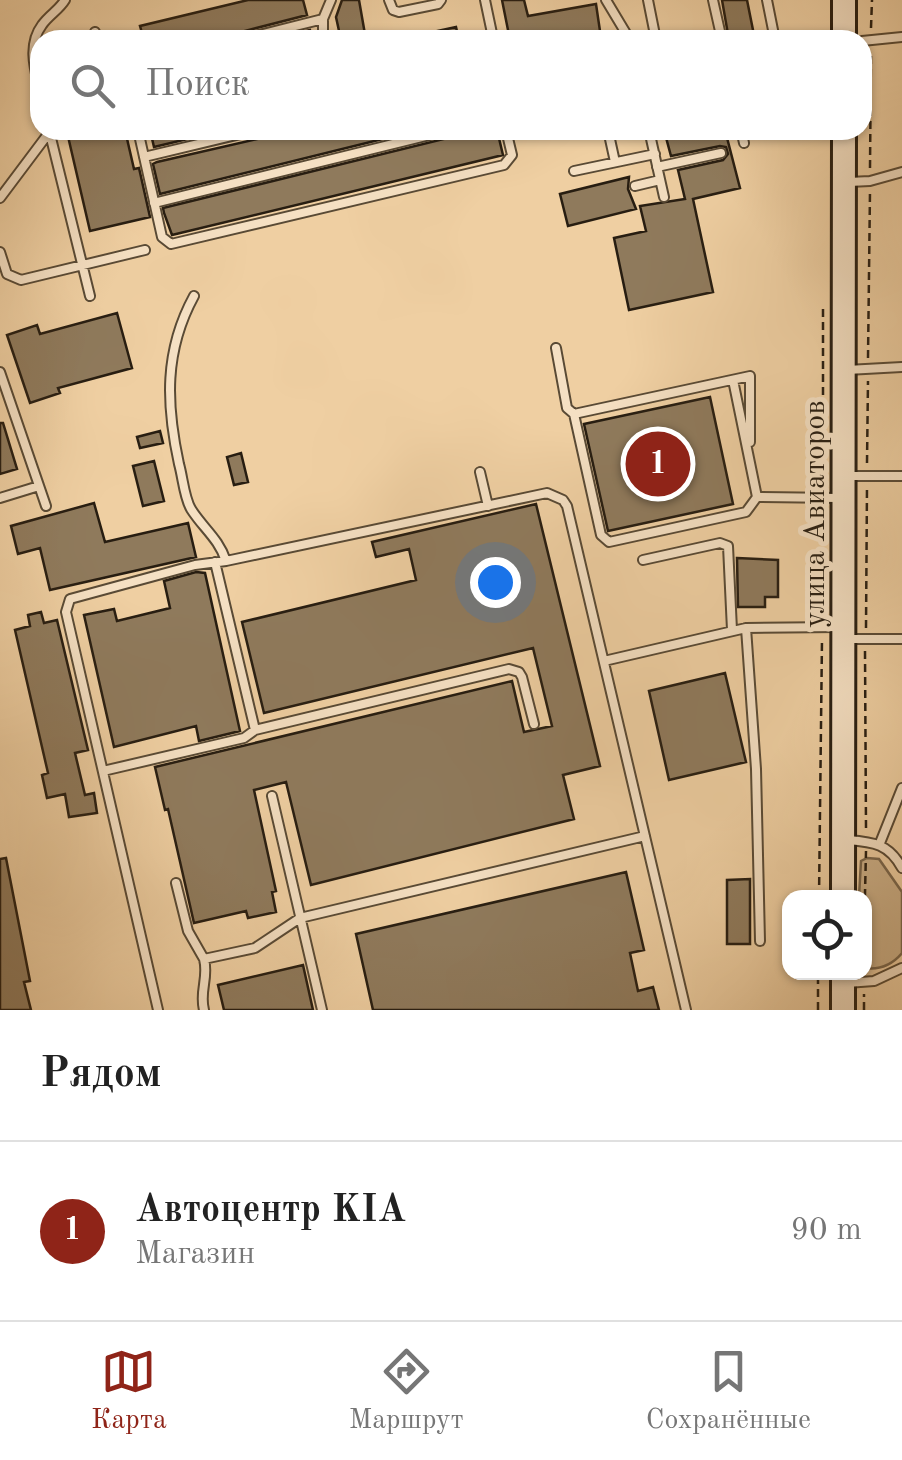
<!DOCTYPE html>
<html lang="ru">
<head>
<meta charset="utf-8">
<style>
	body { margin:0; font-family:"Old Standard TT",serif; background:#f6f6f6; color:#222 }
	.controls { position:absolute; right:30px; bottom:30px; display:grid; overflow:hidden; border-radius:20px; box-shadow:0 2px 8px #0004 }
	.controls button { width:90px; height:90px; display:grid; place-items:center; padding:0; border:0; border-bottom:2px solid #e0e0e0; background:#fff; color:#222; font:50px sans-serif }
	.you { position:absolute; left:495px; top:582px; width:35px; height:35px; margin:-25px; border:8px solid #fff; border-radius:50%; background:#1a73e8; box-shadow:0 0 0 15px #1a73e833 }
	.badge { display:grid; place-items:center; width:65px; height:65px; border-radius:50%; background:#8f2418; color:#fff; font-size:32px; font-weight:700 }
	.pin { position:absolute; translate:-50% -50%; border:5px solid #fff; box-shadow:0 2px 10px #0006 }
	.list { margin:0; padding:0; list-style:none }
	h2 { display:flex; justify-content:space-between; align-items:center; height:130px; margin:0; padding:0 40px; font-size:42px }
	h2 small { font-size:32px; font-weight:400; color:#767676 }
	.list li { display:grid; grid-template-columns:65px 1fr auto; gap:30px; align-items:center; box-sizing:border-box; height:180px; padding:0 40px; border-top:2px solid #e0e0e0 }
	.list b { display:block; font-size:38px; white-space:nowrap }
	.list p { margin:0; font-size:32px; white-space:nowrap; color:#767676 }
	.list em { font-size:32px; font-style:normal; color:#767676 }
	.icon { flex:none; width:55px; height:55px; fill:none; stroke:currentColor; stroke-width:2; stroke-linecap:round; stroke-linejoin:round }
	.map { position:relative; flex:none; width:902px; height:1010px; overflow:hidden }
	.search { position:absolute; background:#fff; box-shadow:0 2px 8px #0004; left:30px; right:30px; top:30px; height:110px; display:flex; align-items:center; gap:25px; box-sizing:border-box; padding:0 35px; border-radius:30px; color:#767676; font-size:38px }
	.sheet { height:310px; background:#fff }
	nav { display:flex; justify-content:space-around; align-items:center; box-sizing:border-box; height:140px; border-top:2px solid #e0e0e0; background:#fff; font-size:28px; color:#767676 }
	nav a { display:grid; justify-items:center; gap:5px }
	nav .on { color:#8f2418 }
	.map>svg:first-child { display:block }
	.green { fill:#cdb189; stroke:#7a674d; stroke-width:2.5 }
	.building { fill:#8f7a5c; stroke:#271d11; stroke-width:2.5 }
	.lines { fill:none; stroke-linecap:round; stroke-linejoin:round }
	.lane-casing { stroke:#594a35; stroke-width:12 }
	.secondary-casing { stroke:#271d11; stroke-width:28 }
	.path { stroke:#271d11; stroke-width:2.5; stroke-dasharray:8 5; stroke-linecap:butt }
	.lane { stroke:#f5e0c3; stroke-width:8 }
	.secondary { stroke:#f5e0c3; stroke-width:22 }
	.labels { text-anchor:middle; stroke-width:10; stroke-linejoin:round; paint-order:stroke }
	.street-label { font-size:30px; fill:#271d11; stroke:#f5e0c3 }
</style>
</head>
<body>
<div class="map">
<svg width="902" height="1010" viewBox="0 0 902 1010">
	<rect width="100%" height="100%" fill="#efcfa2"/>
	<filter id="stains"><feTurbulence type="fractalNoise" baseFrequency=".002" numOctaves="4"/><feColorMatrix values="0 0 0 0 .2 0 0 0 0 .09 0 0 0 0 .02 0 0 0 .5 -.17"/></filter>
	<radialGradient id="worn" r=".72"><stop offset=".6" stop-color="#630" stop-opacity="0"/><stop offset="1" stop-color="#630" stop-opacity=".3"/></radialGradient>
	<path class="green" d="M867,858L879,859L902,892V953C892,965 880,970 865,968L864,898L859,897L861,861Z"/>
	<path class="building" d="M248,0H303L307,15L237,33L232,40L229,33L200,40H144L140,26Z
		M342,0H359L366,40H341L336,17Z
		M502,0H524L528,16L596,4L600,31L550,40H510Z
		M722,0H747L754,35L729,40Z
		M456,27L459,40H420L419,35Z
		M310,30L313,40H270Z
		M77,130H125L134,169L139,168L150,217L90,231L67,132Z
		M150,130H225L154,147Z
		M296,130H419L160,194L153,164L157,162Z
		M457,130H462L463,135L497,130L503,155L172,235L164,213L163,208L452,137Z
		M664,130H725L740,188L693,199L713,292L629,310L614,238L646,231L640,206L685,199L678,170L723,160L728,154L726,147L720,146L671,156Z
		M629,177L628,189L636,209L568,226L560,194Z
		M117,313L132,368L58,388L60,393L30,403L7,335L37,325L40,334Z
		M710,397L733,504L608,531L584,424Z
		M0,423H3L17,469L0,474Z
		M160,431L163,443L140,448L137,437Z
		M241,453L248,482L234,485L227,457Z
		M154,461L164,501L143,506L133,466Z
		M94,503L105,542L188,523L196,557L50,590L40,548L18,554L11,526Z
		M536,504L600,766L563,775L574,819L311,885L286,782L254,790L276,891L272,892L276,912L248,918L246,911L194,923L168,809L165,810L155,767L512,681L524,732L552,726L533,648L264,713L242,622L416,580L409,549L376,557L372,542Z
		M737,558L778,560V597H765V607H738Z
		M196,572L205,573L240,731L199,741L196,726L114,747L84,615L114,609L117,621L170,608L164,581Z
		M41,612L44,623L57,620L88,750L75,753L85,795L94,793L97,813L69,817L65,794L47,798L42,775L48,773L15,630L30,626L28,615Z
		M725,673L746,762L669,780L649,691Z
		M6,858L30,981L24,982L31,1010H0V859Z
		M626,872L644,950L630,953L638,991L653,987L659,1010H373L356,934Z
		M750,879V944H727V880Z
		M303,965L313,1010H224L218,985Z"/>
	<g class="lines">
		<g class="lane-casing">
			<path id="lane" d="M389,0L393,10L399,12L438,4L441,0
				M485,0L493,38
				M606,0L630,40
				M648,0L655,35
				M713,0L722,40
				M767,0L775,40
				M95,32L96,40
				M239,40L323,19L331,0
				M323,40V19
				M630,40L655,35L670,40
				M862,41L902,37
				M40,92C35,70 27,45 42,25C49,15 59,10 65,0
				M49,130L90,296
				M138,130L162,237L171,244L504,165L512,155L506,130
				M608,130L615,162
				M649,130L664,197
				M741,130L744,143
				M144,157L257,130
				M657,167L721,153
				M574,171L655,154
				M849,182L870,181L902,172
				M635,186L660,180
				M0,198L51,130
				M154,203L450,130
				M0,252L7,274L21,280L145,250
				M194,296C164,351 166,404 179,464C183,478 184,497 191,509C203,528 219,539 226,561
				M556,348L567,408L574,414L601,535L609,542L746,512L757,497L733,380
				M847,370L902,367
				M0,372L46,506
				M574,414L750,376V442
				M480,472L488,506
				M847,476H902
				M757,497L838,498
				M0,498L39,486
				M643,560L720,543L728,546L732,630
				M215,562L255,730L509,669L519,672L522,677L534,724
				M746,628L756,769L760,941
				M847,639H902
				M604,661L746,628L839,627
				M103,771L244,738L255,730
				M272,796L322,1010
				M848,840C874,842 889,844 902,868
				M880,843L902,788
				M176,883L188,931L204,959L255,948L300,918L645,836
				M847,983L874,981L902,968
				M158,1010L66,612L70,599L195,565L226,561L547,493L563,500L567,506L686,1010
				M204,1010C199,991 209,978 204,959"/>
		</g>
		<g class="secondary-casing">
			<path id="secondary" d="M844,40V0
				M843,898L844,130
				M843,972V1010"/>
		</g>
		<path class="path" d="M871,28L872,0
			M870,168L871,51
			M868,358L870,191
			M867,463L868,381
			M823,486V309
			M823,616V594
			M866,628L867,486
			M865,651L866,828
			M819,898L822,639
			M864,936L866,851
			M818,1010V972
			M864,1010V994"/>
		<use href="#lane" class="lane"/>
		<use href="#secondary" class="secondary"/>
	</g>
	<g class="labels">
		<g class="street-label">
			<text transform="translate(814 514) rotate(-90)" y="10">улица Авиаторов</text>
		</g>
	</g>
	<rect width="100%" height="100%" filter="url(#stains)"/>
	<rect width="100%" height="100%" fill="url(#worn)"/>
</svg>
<div class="controls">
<button><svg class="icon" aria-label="locate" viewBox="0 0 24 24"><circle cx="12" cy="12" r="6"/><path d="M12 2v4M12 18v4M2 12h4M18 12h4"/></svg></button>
</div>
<div class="you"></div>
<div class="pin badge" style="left:658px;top:464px">1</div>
<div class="search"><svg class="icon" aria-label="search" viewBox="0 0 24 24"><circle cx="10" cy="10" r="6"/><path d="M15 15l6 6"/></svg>Поиск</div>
</div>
<section class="sheet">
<h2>Рядом<small></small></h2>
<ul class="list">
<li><span class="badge">1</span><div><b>Автоцентр KIA</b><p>Магазин</p></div><em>90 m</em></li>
</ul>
</section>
<nav>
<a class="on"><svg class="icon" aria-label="map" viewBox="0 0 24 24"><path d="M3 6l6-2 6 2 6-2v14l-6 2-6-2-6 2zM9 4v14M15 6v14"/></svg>Карта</a>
<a><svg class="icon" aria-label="directions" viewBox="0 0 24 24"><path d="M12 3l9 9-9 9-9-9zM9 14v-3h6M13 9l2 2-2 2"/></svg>Маршрут</a>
<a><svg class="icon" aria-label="saved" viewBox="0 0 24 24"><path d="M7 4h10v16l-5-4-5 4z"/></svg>Сохранённые</a>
</nav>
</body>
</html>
